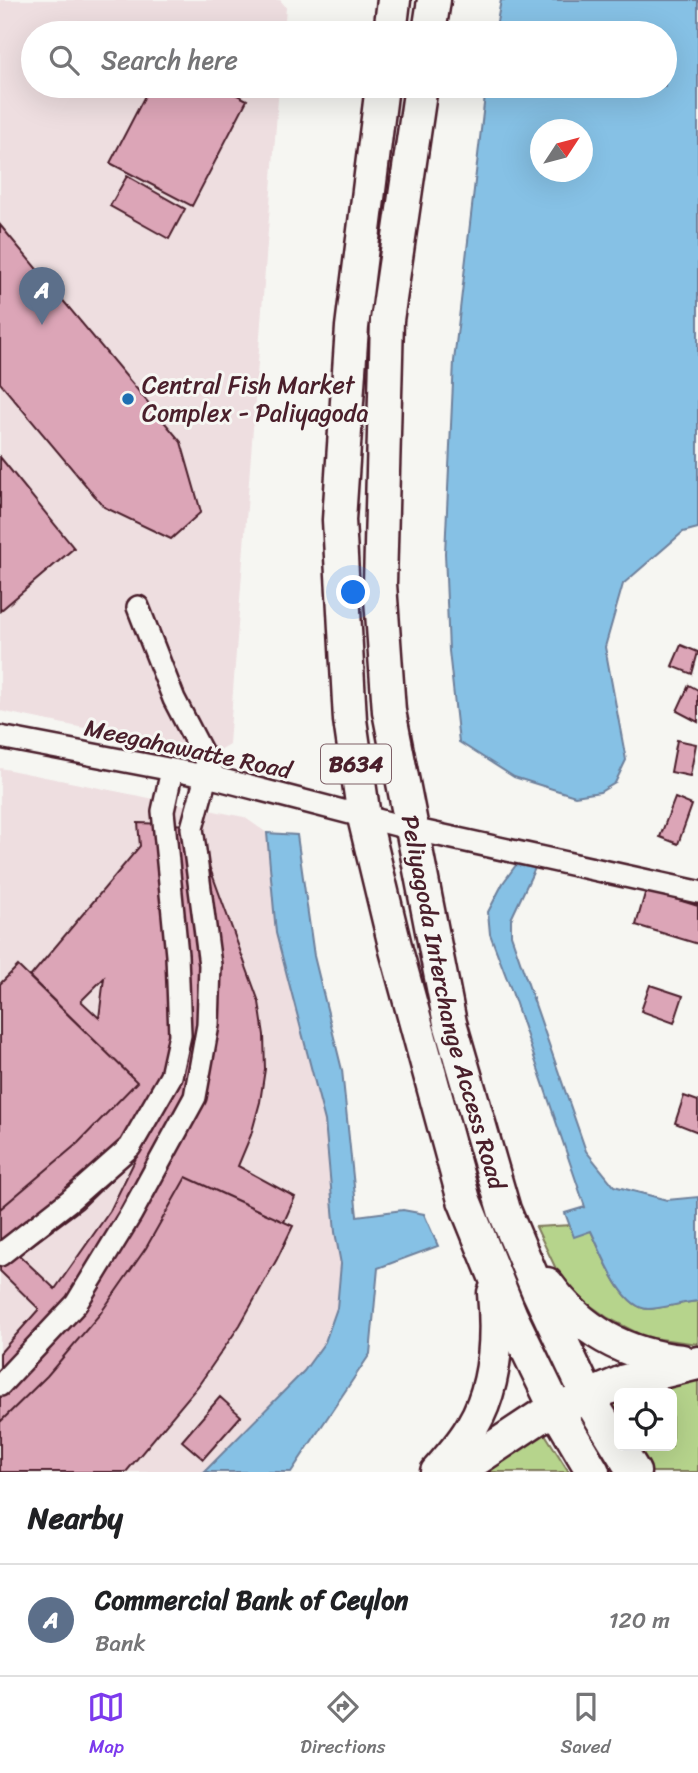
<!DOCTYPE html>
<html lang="en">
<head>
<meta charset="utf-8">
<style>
	body { margin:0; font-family:Sriracha,sans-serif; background:#f6f6f6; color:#202124 }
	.controls { position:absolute; right:21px; bottom:21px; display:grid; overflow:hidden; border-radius:10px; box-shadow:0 7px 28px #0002 }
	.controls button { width:63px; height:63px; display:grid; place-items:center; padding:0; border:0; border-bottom:2px solid #e0e0e0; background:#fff; color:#202124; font:35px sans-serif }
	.compass { position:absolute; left:530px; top:119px; width:63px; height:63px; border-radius:50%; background:#fff; box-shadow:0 7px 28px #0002; rotate:54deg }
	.you { position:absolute; left:354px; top:593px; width:24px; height:24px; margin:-18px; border:5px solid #fff; border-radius:50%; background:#1a73e8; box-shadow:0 0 0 10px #1a73e833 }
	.badge { display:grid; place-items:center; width:46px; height:46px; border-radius:50%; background:#7c3aed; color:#fff; font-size:23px; font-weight:700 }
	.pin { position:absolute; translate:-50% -58px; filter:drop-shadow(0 2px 4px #0008) }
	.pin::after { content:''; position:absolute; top:37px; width:24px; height:21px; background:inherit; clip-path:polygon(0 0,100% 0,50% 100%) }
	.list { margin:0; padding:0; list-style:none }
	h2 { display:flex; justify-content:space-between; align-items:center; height:91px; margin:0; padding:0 28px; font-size:30px }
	h2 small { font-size:23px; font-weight:400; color:#757577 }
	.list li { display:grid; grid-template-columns:46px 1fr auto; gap:21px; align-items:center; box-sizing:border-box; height:112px; padding:0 28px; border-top:2px solid #e0e0e0 }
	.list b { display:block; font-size:26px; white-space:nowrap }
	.list p { margin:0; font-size:23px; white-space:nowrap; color:#757577 }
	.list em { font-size:23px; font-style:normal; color:#757577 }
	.icon { flex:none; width:38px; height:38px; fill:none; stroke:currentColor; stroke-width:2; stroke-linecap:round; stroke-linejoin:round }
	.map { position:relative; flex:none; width:698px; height:1472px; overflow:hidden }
	.search { position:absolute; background:#fff; box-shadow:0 7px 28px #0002; left:21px; right:21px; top:21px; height:77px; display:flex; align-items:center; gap:18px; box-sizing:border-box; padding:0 24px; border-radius:38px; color:#757577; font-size:26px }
	.sheet { height:203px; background:#fff }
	nav { display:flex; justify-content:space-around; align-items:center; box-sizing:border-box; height:98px; border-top:2px solid #e0e0e0; background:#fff; font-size:19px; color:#757577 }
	nav a { display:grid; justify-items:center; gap:4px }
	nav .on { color:#7c3aed }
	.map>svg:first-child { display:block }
	.built { fill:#eedee0 }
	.green { fill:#b6d48c; stroke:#807a5c; stroke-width:2 }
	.water { fill:#86c1e5; stroke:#6e809b; stroke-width:2; fill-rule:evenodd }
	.building { fill:#dca5b7; stroke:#4a1f2b; stroke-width:2; fill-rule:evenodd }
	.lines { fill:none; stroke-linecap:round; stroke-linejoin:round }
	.minor-casing { stroke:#4a1f2b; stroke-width:26 }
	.highway-casing { stroke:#4a1f2b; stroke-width:37 }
	.minor { stroke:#f6f6f2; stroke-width:21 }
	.highway { stroke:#f6f6f2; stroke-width:32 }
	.poi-dot { fill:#1f6fb2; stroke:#f6f6f2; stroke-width:2.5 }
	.labels { text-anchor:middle; stroke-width:6; stroke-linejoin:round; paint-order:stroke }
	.shield { fill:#f6f6f2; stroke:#7e6067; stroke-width:2 }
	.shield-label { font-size:23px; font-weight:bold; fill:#4a1f2b }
	.poi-label { font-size:24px; fill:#4a1f2b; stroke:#f6f6f2; text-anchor:start }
	.street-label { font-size:24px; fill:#4a1f2b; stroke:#f6f6f2 }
</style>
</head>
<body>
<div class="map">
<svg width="698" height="1472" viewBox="0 0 698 1472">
	<rect width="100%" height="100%" fill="#f6f6f2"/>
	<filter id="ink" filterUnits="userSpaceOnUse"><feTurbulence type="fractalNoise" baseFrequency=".0143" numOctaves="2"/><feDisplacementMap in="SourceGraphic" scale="14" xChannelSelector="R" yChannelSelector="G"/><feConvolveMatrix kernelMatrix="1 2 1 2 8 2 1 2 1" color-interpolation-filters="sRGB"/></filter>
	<g filter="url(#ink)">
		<path class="built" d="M0,0H280L286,7L284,33H33V86H279L229,744L212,754L0,711Z
			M0,768L244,817L267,833L276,933L325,1121L335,1232L341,1264L337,1308L325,1342L304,1371L204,1472H0Z"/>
		<path class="green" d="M572,1225L591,1231C602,1253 621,1308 648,1309C661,1309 684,1302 698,1301V1344L645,1337L608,1318L580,1298L556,1269L536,1227Z
			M698,1374V1472H646L630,1446H672V1393H619V1428L609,1410L610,1397C639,1384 668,1380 698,1374Z
			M540,1426L569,1472H467Z"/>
		<path class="water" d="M501,0H698V528L683,532L623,584L605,647L626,760L615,783L600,792L575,796L514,777L459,742L449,651L445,553L454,361L486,87L665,86V33H495ZM540,130H582V172H540Z
			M267,833L297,835L314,956L342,1070L357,1216L403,1210L424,1214L438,1246L378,1268L370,1354L291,1472H204L304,1371L325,1342L337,1308L341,1264L335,1232L325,1121L276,933Z
			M516,865L535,868L511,919V935L586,1151L614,1186L667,1200L698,1197V1301C684,1302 661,1309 648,1309C621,1308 602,1253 591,1231L574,1237L565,1213L585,1207L512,992L490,934L488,912L503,883Z"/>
		<path class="building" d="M150,86H220L247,100L192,206L110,163Z
			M127,176L185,209L169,239L110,206Z
			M0,225L181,442L201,512L171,539L104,507L0,383Z
			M0,457L74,548L0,611Z
			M681,645L698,652L692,674L672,666Z
			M689,685L698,690V722L677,711Z
			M677,740L696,744L690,776L671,772Z
			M675,798L692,805L678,844L660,837Z
			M138,823L194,825L259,1002L264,1035L265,1069L260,1102L251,1135L238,1166L295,1197L284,1222L186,1177L146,1248L100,1314L47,1376L0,1422V1353L39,1309L0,1271V1209L78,1143L137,1082L30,977L140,846ZM104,978L99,1018L81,1001ZM138,1154L110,1211L55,1289L19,1255L82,1208Z
			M646,890L698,906V944L636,925Z
			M18,966L137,1082L78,1143L0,1209V984Z
			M650,985L683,996L674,1023L641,1011Z
			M684,1096L698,1101V1132L675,1123Z
			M186,1177L293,1226L277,1259L240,1325L198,1386L126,1472H0V1422L47,1376L100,1314L146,1248Z
			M220,1397L241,1416L203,1459L182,1441Z"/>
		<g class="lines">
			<g class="minor-casing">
				<path id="minor" d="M138,607L174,699L215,778
					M0,737L215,778L412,829L698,892
					M0,1255L69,1201L130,1147L171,1076L180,1035L177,955L163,811L172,770
					M0,1385L76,1304L131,1214L195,1097L208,1025L210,965L192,828L206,777"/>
			</g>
			<g class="highway-casing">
				<g id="highway">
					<path d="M390,33L394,0"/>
					<path d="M429,33L434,0"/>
					<path d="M382,86L352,327L339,520L350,720L364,817L396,950L464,1200L511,1316L557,1411L593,1472"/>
					<path id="s1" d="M421,86L387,320L380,584L389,711L450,1023L504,1210L539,1293L588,1397L634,1472"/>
					<path d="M547,1284C581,1331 625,1355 682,1361"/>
					<path d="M437,1472C450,1457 464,1442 473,1425C496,1386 498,1336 494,1293"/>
					<path d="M457,1472L538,1418L625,1381L698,1363"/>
				</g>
			</g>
			<use href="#minor" class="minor"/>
			<use href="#highway" class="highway"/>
		</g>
	</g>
	<circle class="poi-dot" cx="128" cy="399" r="7"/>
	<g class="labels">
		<rect class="shield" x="321" y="744.5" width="70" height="39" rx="5"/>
		<g class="shield-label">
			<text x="356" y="772">B634</text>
		</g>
		<g class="poi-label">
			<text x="142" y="393">Central Fish Market<tspan x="142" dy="28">Complex - Paliyagoda</tspan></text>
		</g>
		<g class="street-label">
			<text transform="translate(188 749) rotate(12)" y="8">Meegahawatte Road</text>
			<text dy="8" stroke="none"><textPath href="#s1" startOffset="926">Peliyagoda Interchange Access Road</textPath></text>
		</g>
	</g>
</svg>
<div class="controls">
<button><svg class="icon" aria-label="locate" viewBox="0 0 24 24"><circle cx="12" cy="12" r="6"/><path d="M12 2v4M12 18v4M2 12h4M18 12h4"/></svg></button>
</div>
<svg class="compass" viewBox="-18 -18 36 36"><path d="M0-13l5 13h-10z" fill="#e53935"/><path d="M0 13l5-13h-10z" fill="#757577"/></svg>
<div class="you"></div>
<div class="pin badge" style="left:42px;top:325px;background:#5c6f8a">A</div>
<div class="search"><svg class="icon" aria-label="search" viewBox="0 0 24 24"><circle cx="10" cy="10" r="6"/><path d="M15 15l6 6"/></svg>Search here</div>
</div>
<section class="sheet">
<h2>Nearby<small></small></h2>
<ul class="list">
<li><span class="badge" style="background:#5c6f8a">A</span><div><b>Commercial Bank of Ceylon</b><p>Bank</p></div><em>120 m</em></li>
</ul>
</section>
<nav>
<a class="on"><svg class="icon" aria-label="map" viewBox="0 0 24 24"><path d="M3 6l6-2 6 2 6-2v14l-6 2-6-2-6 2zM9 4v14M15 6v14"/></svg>Map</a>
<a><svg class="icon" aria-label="directions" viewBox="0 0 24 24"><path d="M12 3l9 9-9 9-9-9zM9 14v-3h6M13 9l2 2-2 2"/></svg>Directions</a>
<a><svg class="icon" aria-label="saved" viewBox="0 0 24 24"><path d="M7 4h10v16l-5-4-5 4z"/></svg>Saved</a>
</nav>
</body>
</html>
